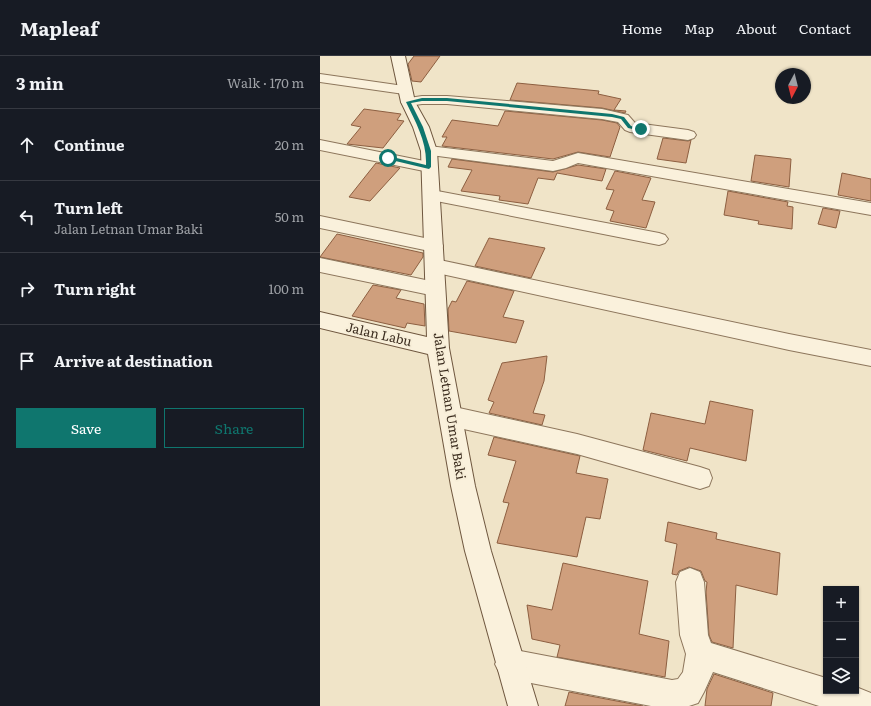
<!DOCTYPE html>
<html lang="en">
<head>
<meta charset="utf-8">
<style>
	body { margin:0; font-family:Literata,serif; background:#242831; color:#f1f3f6 }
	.controls { position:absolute; right:12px; bottom:12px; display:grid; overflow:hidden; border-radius:0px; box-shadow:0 1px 3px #0004 }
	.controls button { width:36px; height:36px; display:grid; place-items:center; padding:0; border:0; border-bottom:1px solid #363941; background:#171b24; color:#f1f3f6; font:20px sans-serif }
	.compass { position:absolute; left:455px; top:12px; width:36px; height:36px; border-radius:50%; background:#171b24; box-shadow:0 1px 3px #0004; rotate:187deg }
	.stop { position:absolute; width:12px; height:12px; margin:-9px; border:3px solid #0f766e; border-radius:50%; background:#fff }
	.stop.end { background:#0f766e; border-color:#fff; box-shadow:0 1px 4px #0008 }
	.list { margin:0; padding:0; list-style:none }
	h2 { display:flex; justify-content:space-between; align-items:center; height:52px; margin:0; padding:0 16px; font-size:17px }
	h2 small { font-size:13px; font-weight:400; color:#9ea1a6 }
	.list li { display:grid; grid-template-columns:26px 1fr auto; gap:12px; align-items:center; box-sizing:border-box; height:72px; padding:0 16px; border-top:1px solid #363941 }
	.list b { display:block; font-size:15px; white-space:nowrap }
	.list p { margin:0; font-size:13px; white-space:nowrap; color:#9ea1a6 }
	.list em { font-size:13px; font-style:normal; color:#9ea1a6 }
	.actions { display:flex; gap:8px; padding:12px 16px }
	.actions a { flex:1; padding:9px 0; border:1px solid #0f766e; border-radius:0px; text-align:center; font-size:14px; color:#0f766e }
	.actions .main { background:#0f766e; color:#fff }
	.icon { flex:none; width:22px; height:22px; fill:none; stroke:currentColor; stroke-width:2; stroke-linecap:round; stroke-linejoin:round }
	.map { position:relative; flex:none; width:551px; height:650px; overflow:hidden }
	header { display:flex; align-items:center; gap:24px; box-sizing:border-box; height:56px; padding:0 20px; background:#171b24; border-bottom:1px solid #363941 }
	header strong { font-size:19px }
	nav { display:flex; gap:22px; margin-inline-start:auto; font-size:14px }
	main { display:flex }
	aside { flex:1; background:#171b24 }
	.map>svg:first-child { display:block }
	.building { fill:#cf9f7d; stroke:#8d5f41 }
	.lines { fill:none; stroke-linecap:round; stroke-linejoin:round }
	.street-casing { stroke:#8d765c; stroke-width:2 }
	.secondary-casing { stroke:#6f573f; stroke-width:2 }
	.street { fill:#faf1dc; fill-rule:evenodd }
	.secondary { fill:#faf1dc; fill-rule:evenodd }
	.route { fill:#0f766e }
	.labels { text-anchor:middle; stroke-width:4; stroke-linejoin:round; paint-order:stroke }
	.street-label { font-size:13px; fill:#3d2e20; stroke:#f7eed8 }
</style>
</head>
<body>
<header>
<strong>Mapleaf</strong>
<nav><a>Home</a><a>Map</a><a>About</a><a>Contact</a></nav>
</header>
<main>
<aside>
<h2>3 min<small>Walk · 170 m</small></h2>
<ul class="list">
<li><svg class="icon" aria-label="ahead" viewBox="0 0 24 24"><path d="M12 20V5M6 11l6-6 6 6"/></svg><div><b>Continue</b></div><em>20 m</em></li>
<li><svg class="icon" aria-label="left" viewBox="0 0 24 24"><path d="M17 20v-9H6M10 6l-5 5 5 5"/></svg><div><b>Turn left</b><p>Jalan Letnan Umar Baki</p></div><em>50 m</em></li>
<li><svg class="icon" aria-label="right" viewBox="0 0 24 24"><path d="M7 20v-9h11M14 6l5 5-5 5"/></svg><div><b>Turn right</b></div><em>100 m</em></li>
<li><svg class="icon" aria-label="arrive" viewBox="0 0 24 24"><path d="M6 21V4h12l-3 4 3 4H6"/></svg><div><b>Arrive at destination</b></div></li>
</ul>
<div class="actions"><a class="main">Save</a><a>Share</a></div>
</aside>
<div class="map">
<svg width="551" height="650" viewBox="0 0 551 650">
	<rect width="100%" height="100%" fill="#f0e4c8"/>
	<path class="building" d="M94,0H120L101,26L92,25L88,8Z
		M197,27L279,35L278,38L301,43L294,54L306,55L305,57L282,52L190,44Z
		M44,53L81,58L77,64L84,65L63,92L27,88L41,71L31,69Z
		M185,55L282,64L297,67L300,71L290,101L258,96L233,103L122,90L127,81H122L132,64L178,70Z
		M343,82L368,85L371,84L366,107L337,103Z
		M435,99L471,103L469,131L431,125Z
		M132,103L233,116L258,109L286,113L282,125L237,117L234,124L218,122L208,148L179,144L180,140L141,135L152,114L128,111Z
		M56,107L80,112L50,145L29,141Z
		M295,115L331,122L322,144L335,146L326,172L290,165L294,155L286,153L294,134L286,133Z
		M522,117L551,123V145L518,139Z
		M408,135L468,146L467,150L473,151L472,173L438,168L439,165L404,159Z
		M503,152L520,155L516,172L498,168Z
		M17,178L103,197V201L91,219L0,201Z
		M169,182L225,192L211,222L155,210Z
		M147,225L194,235L183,261L204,265L196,287L129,275L128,253L132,245L136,246Z
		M53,229L81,234L76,242L104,248L105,270L87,267L85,272L32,260Z
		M227,300L224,325L213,357L225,359L222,369L169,357L174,346L168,344L182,307Z
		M390,345L433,354L426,405L370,392L367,405L323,394L331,357L385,368Z
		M174,381L260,400L256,417L288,423L280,463L266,461L257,501L177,487L189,447L183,446L196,405L168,399Z
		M348,466L397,477L396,483L460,497L457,539L416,529L413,592L392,586L389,579L386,536L387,526L385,525L381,515L369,511L359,515L357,519L352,518L357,488L345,485Z
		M243,507L328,525L319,578L349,585L345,621L237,601L240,589L212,583L207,549L232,554Z
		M394,618L453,637L451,650H385L387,633Z
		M249,636L323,650H245Z"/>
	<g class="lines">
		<g class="street-casing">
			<path id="street" d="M0,18L84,30L89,31L91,34L89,37L84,38L0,26Z
				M102,40H127L282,53L308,59L315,67L368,74L374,76L376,79L374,82L368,84L310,76L305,74L298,66L282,63L127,48H102L88,50L83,49L81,46L83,43Z
				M0,84L109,106L115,107L117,111L115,115L109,116L0,94Z
				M109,90L233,105L258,97L551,147V159L258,107L246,112L233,115L103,98L101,95L103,92Z
				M112,134L339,177L345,179L348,183L345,187L339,189L106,143L103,139L106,135Z
				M0,160L114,184L121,186L123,190L121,194L114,196L0,172Z
				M0,202L115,226L122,228L125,233L122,238L115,240L0,216Z
				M115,203L469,278L551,294V310L469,294L108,215L105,210L108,205Z
				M130,350L257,378L380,411L389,414L392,422L389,430L380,433L257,398L130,370L122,367L119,360L122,353Z
				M370,512L380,516L384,526L388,579L391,587L506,622V635H536V631L551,637V650H499L393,616L384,636L378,647L369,650H331L190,623L180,618L175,608L180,598L190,593L352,624L358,623L363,616L366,598L360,579L356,526L360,516Z"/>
		</g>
		<g class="secondary-casing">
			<path id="secondary" d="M71,0H85L95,46L109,71L117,95L129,292L155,430L171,495L218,650H188L145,495L131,430L108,298L0,272V256L107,281L101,95L93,71L81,46Z"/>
		</g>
		<use href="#street" class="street"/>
		<use href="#secondary" class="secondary"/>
	</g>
	<path class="route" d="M102,42H127L292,58L304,61L311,70L323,73L321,75L308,72L301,63L292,61L127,45H102L91,47L103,71L111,95V111L109,113L67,103L68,100L106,109C107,86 96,67 86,46Z"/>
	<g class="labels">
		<g class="street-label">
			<text transform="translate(59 278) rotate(13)" y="5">Jalan Labu</text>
			<text transform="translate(130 350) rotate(81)" y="5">Jalan Letnan Umar Baki</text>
		</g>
	</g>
</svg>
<div class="controls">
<button>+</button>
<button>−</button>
<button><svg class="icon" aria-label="layers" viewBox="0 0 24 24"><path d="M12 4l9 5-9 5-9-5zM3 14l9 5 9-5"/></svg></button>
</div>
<svg class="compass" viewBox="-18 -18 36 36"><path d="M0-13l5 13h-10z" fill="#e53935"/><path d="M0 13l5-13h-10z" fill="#9ea1a6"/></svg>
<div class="stop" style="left:68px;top:102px"></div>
<div class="stop end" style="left:321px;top:73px"></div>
</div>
</main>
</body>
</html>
